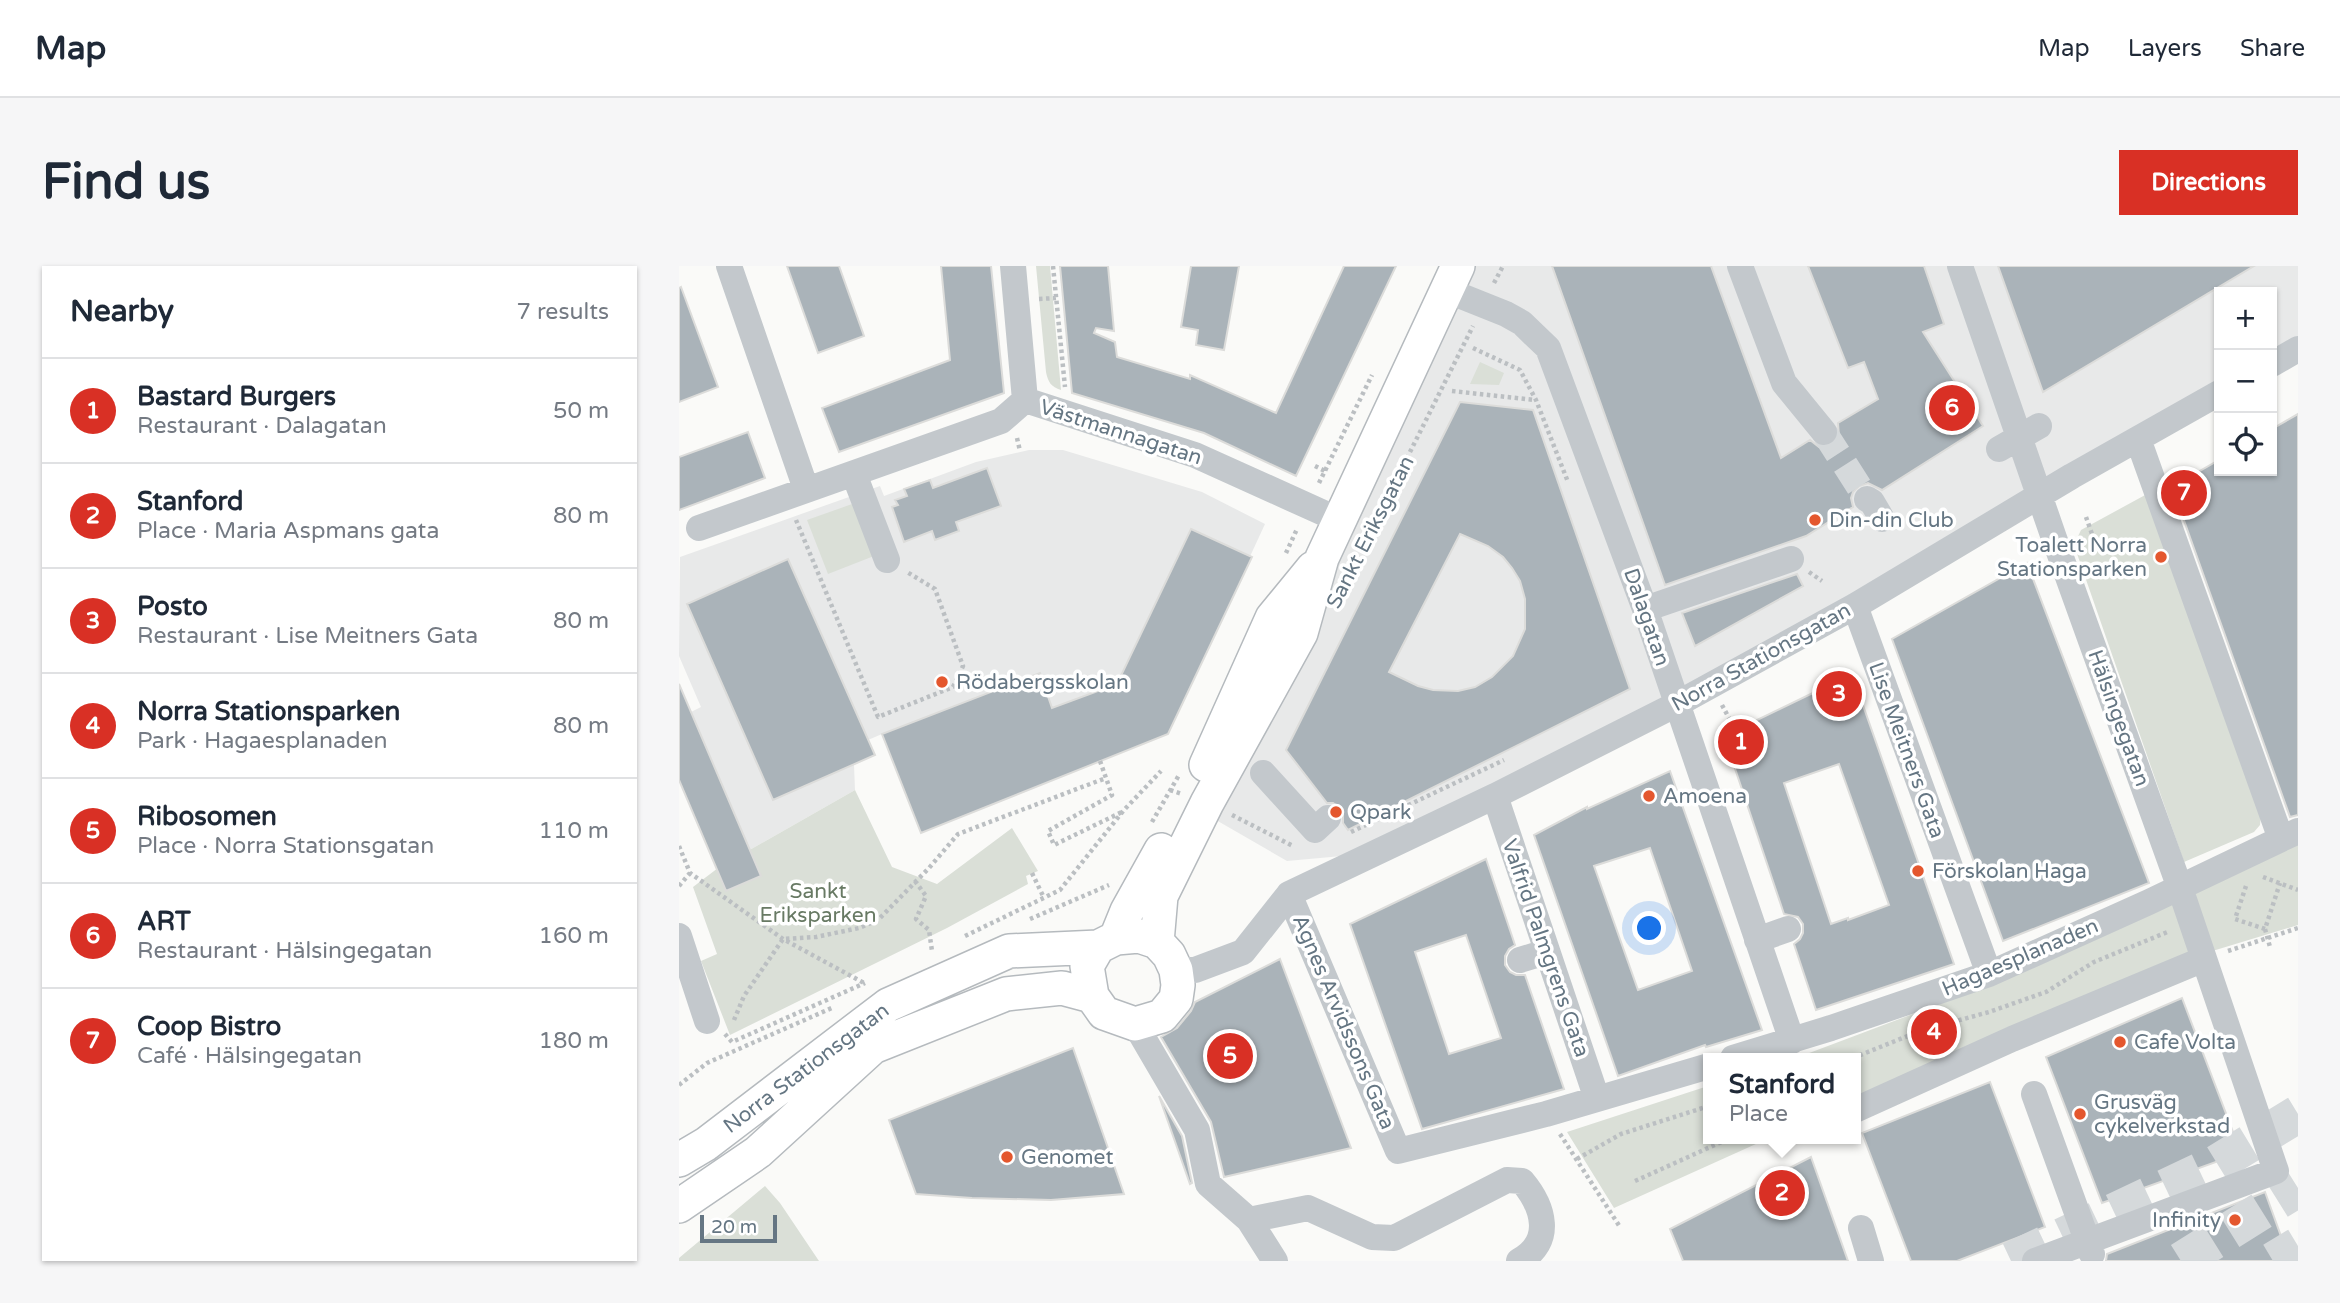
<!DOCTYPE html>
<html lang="en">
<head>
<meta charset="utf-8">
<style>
	body { margin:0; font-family:"Varela Round",sans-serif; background:#f6f6f7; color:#1f2937 }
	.controls { position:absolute; right:21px; top:21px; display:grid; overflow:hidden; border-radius:0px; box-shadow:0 2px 5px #0004 }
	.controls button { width:63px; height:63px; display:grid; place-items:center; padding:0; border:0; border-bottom:2px solid #e0e1e3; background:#fff; color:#1f2937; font:35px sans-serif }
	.scale { position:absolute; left:21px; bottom:18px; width:77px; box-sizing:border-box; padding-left:7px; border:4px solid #657683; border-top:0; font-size:19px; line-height:24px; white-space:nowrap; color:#657683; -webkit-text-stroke:5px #fff; paint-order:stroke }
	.you { position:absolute; left:971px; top:663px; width:24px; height:24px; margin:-18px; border:5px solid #fff; border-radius:50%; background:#1a73e8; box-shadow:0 0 0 10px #1a73e833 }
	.badge { display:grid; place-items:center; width:46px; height:46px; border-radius:50%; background:#d93025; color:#fff; font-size:23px; font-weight:700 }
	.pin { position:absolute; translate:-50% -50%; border:4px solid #fff; box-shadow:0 2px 7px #0006 }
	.popup { position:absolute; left:1024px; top:787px; width:158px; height:91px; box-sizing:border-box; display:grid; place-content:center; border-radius:0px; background:#fff; filter:drop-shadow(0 2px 5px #0005); font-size:23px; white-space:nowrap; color:#747a83 }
	.popup b { font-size:26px; color:#1f2937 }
	.popup::after { content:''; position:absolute; left:50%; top:100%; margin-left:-14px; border:14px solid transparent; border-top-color:#fff }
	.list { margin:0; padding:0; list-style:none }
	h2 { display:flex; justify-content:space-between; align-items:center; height:91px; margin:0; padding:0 28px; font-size:30px }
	h2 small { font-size:23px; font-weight:400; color:#747a83 }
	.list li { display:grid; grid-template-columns:46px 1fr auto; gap:21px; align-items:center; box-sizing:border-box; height:105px; padding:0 28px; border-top:2px solid #e0e1e3 }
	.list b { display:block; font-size:26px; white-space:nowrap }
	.list p { margin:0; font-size:23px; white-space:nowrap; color:#747a83 }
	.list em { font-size:23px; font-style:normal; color:#747a83 }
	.icon { flex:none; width:38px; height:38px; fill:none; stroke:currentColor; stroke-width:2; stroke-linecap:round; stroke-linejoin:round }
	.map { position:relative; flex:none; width:1619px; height:995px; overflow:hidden; border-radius:0px }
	header { display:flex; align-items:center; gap:42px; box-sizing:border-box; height:98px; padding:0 35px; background:#fff; border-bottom:2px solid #e0e1e3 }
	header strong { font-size:33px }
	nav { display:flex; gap:38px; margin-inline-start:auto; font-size:24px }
	.intro { display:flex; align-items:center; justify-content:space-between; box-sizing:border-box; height:168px; padding:0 42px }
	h1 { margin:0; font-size:49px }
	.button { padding:18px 32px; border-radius:0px; background:#d93025; color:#fff; font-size:24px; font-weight:700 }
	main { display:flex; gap:42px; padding:0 42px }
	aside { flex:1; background:#fff; border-radius:0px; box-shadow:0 2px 5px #0004 }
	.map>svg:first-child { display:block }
	.built { fill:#e8e9e9 }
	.green { fill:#dadfd7 }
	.building { fill:#aab3b9; stroke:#dcdcda; stroke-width:2; fill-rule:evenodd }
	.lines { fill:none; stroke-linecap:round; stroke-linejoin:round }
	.minor-tunnel { stroke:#d5d9db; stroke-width:26; stroke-dasharray:26 13; stroke-linecap:butt }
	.highway-tunnel { stroke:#d5d9db; stroke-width:38; stroke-dasharray:38 19; stroke-linecap:butt }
	.major-casing { stroke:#b5babe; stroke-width:36 }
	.path { stroke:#bbbfc2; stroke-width:4.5; stroke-dasharray:3.5 3.5; stroke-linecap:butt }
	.minor { stroke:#c3c8cc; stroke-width:26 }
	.major { stroke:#fff; stroke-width:33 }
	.poi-dot { fill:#e4572e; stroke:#fff; stroke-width:2.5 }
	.labels { text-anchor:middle; stroke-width:7; stroke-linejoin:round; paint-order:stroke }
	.street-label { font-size:21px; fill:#657683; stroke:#fff }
	.poi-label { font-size:21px; fill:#657683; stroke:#fff; text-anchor:start }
	.park-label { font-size:21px; fill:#687a64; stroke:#fff }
</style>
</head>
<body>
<header>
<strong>Map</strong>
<nav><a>Map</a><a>Layers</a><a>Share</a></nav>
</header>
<div class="intro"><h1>Find us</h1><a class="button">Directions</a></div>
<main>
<aside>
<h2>Nearby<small>7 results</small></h2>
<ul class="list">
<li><span class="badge">1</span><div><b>Bastard Burgers</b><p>Restaurant · Dalagatan</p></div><em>50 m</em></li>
<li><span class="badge">2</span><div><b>Stanford</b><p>Place · Maria Aspmans gata</p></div><em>80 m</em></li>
<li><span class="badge">3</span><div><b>Posto</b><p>Restaurant · Lise Meitners Gata</p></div><em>80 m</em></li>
<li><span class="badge">4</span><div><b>Norra Stationsparken</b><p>Park · Hagaesplanaden</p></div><em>80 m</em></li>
<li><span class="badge">5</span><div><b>Ribosomen</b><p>Place · Norra Stationsgatan</p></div><em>110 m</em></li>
<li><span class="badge">6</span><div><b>ART</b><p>Restaurant · Hälsingegatan</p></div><em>160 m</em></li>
<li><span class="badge">7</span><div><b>Coop Bistro</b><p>Café · Hälsingegatan</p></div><em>180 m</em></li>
</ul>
</aside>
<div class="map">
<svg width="1619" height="995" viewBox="0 0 1619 995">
	<rect width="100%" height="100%" fill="#fafaf8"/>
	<path class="built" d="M785,0H1619V85L1593,102V26H1540V136L1002,431L663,590L608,595L537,554Z
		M350,184H384L523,226L586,258L489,468L242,567L203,468L189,474L196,489L175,499L176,524L39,602L0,452L22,441L0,390L1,291L201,220L205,230L297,196Z"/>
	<path class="green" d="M357,0H371L382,124C372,121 369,116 367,106Z
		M801,96L825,107L820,119L791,118Z
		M1468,228L1582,549L1581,559L1575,566L1505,596L1395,279L1402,264Z
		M176,237L195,290L149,308L128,254Z
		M176,524L213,601L258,618L333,562L359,605L347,610L349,618L268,662L51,769L22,695L38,688L14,621L39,602Z
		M1619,569V659L1517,690L1177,832L1176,792H1117L1308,720Z
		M1029,820L1030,873H1088L935,942L888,866Z
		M86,920L101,937L140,995H0V992Z"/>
	<path class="building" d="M108,0H160L185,70L139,87Z
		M262,0H312L325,127L160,186L143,142L271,94Z
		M381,0H429L435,65L417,62L415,67L436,76L438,91L511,113V109L597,147L665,0H717L617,210L525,167L393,127Z
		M512,0H560L545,84L517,79L519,64L502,61Z
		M873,0H1032L1102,192L1131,174L1140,181H1148L1154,179L1160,171L1159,157L1199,133L1185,96L1169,102L1129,0H1245L1265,58L1244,66L1304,160L1203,224L1189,217L1180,220L1174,226L1172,232L1174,241L1127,270L986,319Z
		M1319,0H1575L1364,126Z
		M2,21L39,121L0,136V22Z
		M781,136L854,144L951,423L669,564L664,557V549L661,542L654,537H648L607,484ZM781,268L809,280L824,291L833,302L841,315L846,333V363L834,390L813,411L796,421L779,425L754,424L739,420L710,406Z
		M1619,148V549L1611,551L1493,221L1540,194V205H1593V163Z
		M69,166L86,212L0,244V191Z
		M308,202L322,240L277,256L280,265L256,274L253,265L225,276L213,241L219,239L216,234L228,230L225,223L251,214L254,222Z
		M512,263L573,291L489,468L242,567L203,468L361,407L373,442L438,418Z
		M109,293L196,489L94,534L8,338Z
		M1348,297L1470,617L1324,675L1213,373Z
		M1118,308L1124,320L1016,380L1003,347Z
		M1173,408L1275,698L1137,744L1115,678L1121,673L1124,667V658L1119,651L1105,648L1045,470ZM1160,498L1210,639L1169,654V652L1152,658L1105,517Z
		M0,418L82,610L47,625L0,514Z
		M991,505L1083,764L1027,781L1026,779L939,810L855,569L908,541V543ZM971,582L1013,705L959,724L915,600Z
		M807,593L836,679L830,683L826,690V699L831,706L837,709H846L885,823L743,863L671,658ZM787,669L822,772L770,788L736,686Z
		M601,693L672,882L545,911L532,856L482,771L498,762L512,745L516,736Z
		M1503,732L1562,887L1423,937L1367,791Z
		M394,782L445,928L372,934L293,932L237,928L210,854Z
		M1311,816L1366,961L1278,995H1232L1183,867Z
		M480,830L503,870L513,917L511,918Z
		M1132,891L1169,995H1004L991,963Z
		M1586,926L1611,995H1427L1428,988Z"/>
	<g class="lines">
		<path class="minor-tunnel" d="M1145,166L1188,233"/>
		<path class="highway-tunnel" d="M1332,995L1537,898L1619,848
			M1502,995L1619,922
			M1594,995L1619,980"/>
		<g class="major-casing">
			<path id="major" d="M527,499L593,352L634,302
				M437,672L448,645L482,584
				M478,676L482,630L528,537L622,367L643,292L779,0
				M0,894L27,878L209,739L330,685L419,681L437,672L460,670L478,676L490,689L497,704L499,719L497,733L483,750L456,758L425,747L413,730L408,700L419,681
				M0,940L79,886L194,781L327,728L383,722L413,730"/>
		</g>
		<path class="path" d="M374,0L386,121
			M815,17L824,0
			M360,33L377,32
			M794,82L841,104L857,134L889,216
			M773,125L856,134
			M338,172L341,185
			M636,200L648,206
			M640,217L693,109
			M707,234L716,238
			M1407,251L1413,268
			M117,254L199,451L274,421L284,400L256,323L228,306
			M684,280L794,60
			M607,287L618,263
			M1130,306L1143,315
			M1043,439L1051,454
			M421,495L433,529L369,565L375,579L445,545
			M491,524L503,528
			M553,549L614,580
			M473,556L500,509
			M672,566L825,494
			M0,580L11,607L104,673L185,717
			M353,607L365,632
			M1584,611L1619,624
			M236,615L247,630L237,653L250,664L253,685
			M0,620L11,607
			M1567,620L1556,653L1586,663L1601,617
			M351,653L430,619
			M1586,663L1591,681
			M286,670L381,624L445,544L482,505
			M1549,685L1619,662
			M55,754L65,730L104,673L137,671L180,662L199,654L250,602L279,568L427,512
			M46,768L53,776L186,717
			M1174,792L1241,765L1310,746L1367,726L1415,696L1491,665
			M0,819L28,797L155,741
			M881,868L941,961
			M898,893L942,868L1030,840
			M956,915L1049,873"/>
		<path class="minor" d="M50,0L127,223
			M334,0L346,134
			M1061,0L1105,117L1145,166
			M1281,0L1375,272L1501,622L1597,905L1356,995
			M767,24L827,48L843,57L869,82L966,343L1113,775
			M1593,98L1619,83
			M346,134L516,189L660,254
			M1459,173L1602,573
			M1320,183L1360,160
			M175,208L208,294
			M1188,233L1193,236L1203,253
			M20,262L322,155L346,134
			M1176,340L1310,708
			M966,343L1112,293
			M584,507L636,564L649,552
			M816,530L918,833
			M610,628L719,885L867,848L1030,800
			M0,670L28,755
			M1078,674L1109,663
			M841,694L867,686
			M497,704H516L564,686L610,628L816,530L998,438L1176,340L1393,210L1540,127
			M456,758L518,864L529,918L570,954L596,995
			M1054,792L1152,762L1310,708L1470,636L1619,565
			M1355,828L1413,988
			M1176,844L1333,773L1525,693
			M570,954L629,942L693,971L715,972L828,914L843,915C865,941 875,976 840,995
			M1182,962L1192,995"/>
		<use href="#major" class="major"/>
	</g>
	<g class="poi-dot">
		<circle cx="1136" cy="254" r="7"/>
		<circle cx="1482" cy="291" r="7"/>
		<circle cx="263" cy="416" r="7"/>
		<circle cx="970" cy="530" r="7"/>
		<circle cx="657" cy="546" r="7"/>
		<circle cx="1239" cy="605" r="7"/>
		<circle cx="1441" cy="776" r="7"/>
		<circle cx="1401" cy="848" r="7"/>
		<circle cx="328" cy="891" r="7"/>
		<circle cx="1556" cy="954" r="7"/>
	</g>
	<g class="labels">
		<g class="street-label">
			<text transform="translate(442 166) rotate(18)" y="7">Västmannagatan</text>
			<text transform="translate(691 266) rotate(-63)" y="7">Sankt Eriksgatan</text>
			<text transform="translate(968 351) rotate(71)" y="7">Dalagatan</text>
			<text transform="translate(1082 391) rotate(-29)" y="7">Norra Stationsgatan</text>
			<text transform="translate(1440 452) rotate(70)" y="7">Hälsingegatan</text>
			<text transform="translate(1228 484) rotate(70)" y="7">Lise Meitners Gata</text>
			<text transform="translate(867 682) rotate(71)" y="7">Valfrid Palmgrens Gata</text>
			<text transform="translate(1341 691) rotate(-23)" y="7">Hagaesplanaden</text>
			<text transform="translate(665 756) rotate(67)" y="7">Agnes Arvidssons Gata</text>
			<text transform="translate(127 802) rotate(-37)" y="7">Norra Stationsgatan</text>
		</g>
		<g class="poi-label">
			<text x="1150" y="261">Din-din Club</text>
			<text x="1468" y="286" text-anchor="end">Toalett Norra<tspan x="1468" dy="24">Stationsparken</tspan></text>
			<text x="277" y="423">Rödabergsskolan</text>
			<text x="984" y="537">Amoena</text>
			<text x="671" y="553">Qpark</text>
			<text x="1253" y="612">Förskolan Haga</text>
			<text x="1455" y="783">Cafe Volta</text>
			<text x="1415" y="843">Grusväg<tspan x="1415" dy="24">cykelverkstad</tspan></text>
			<text x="342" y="898">Genomet</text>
			<text x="1542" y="961" text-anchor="end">Infinity</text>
		</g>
		<g class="park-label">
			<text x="139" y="632">Sankt<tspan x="139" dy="24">Eriksparken</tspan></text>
		</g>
	</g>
</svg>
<div class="controls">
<button>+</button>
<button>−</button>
<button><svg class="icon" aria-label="locate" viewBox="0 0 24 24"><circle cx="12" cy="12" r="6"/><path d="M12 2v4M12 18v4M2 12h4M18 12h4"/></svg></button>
</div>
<div class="scale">20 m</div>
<div class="you"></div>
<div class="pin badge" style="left:1062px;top:476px">1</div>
<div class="pin badge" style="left:1103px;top:927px">2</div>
<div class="popup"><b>Stanford</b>Place</div>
<div class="pin badge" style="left:1160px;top:428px">3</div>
<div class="pin badge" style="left:1255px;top:766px">4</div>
<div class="pin badge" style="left:551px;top:790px">5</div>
<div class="pin badge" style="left:1273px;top:142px">6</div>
<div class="pin badge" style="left:1505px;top:227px">7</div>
</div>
</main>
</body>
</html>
